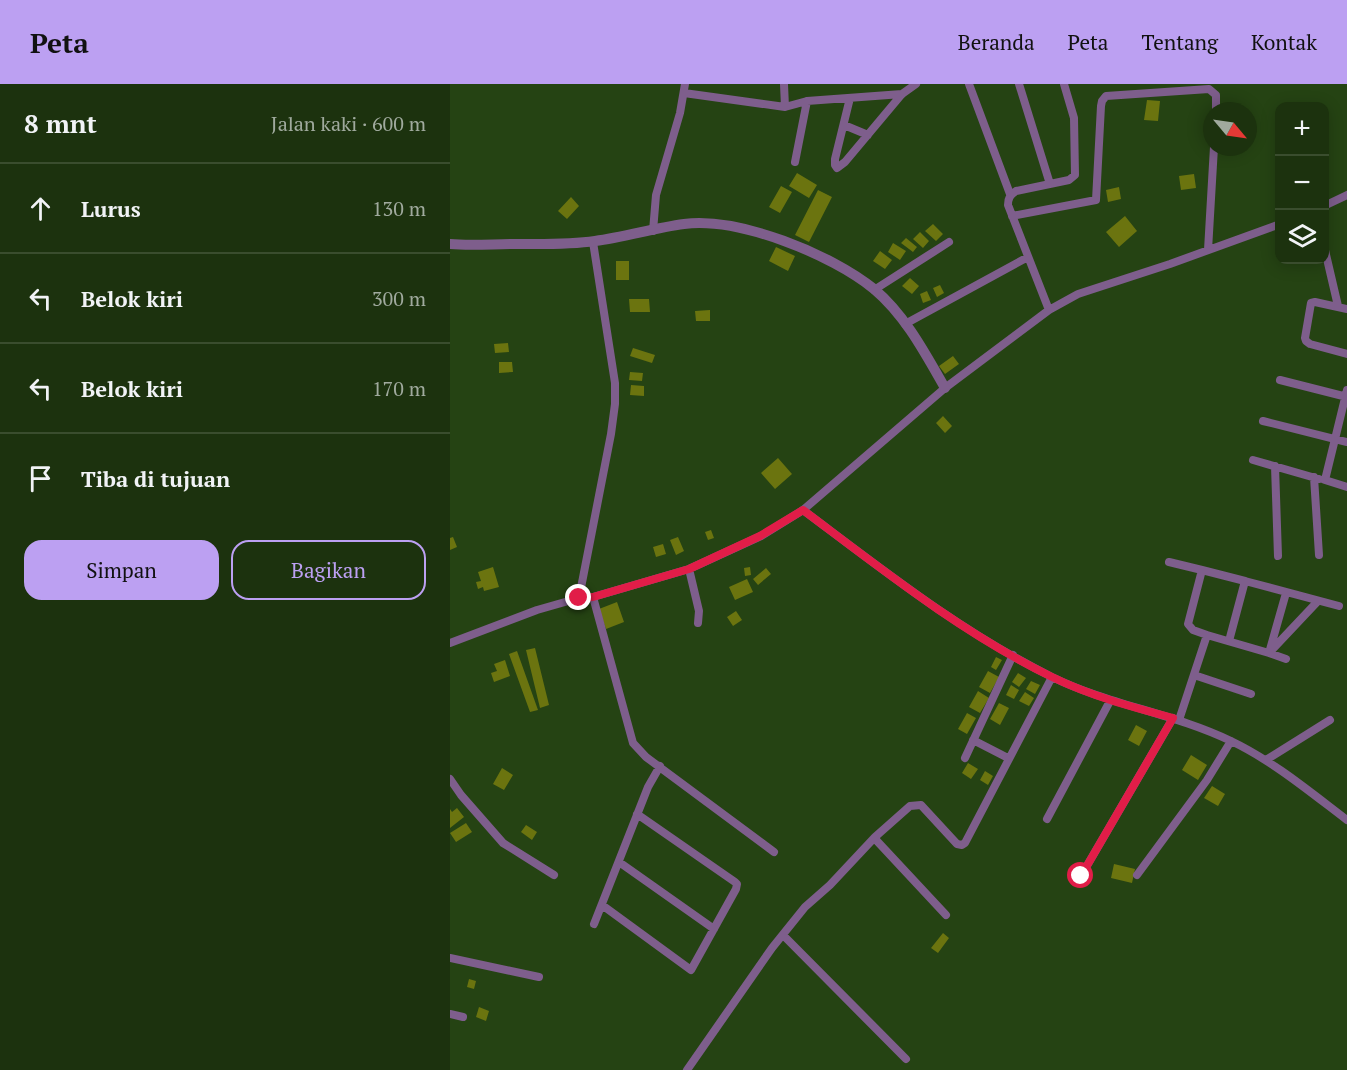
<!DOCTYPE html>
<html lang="id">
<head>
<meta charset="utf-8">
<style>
	body { margin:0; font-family:"PT Serif",serif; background:#293e1c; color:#f1f3f6 }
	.controls { position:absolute; right:18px; top:18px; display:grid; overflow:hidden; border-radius:12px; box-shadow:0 3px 15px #0003 }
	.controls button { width:54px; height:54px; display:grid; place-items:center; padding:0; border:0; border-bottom:2px solid #3a4d2e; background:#1c320e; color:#f1f3f6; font:30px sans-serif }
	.compass { position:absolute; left:753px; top:18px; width:54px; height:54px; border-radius:50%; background:#1c320e; box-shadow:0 3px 15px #0003; rotate:119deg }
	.stop { position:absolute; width:18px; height:18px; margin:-14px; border:4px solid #e11d48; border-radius:50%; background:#fff }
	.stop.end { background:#e11d48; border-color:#fff; box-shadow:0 2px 6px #0008 }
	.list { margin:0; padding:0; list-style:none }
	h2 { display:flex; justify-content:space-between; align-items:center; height:78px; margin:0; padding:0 24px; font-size:26px }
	h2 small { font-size:20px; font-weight:400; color:#a0aa9e }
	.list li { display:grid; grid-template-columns:39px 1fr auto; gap:18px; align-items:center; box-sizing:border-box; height:90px; padding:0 24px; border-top:2px solid #3a4d2e }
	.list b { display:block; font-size:22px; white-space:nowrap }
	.list em { font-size:20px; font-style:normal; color:#a0aa9e }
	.actions { display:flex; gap:12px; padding:18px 24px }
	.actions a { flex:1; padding:14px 0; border:2px solid #bca0f2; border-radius:18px; text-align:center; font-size:21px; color:#bca0f2 }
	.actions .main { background:#bca0f2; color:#111 }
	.icon { flex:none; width:33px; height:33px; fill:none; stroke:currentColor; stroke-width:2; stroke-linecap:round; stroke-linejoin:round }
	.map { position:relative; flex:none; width:897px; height:986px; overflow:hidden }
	header { display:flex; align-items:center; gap:36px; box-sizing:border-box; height:84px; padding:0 30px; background:#bca0f2; color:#111 }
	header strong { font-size:28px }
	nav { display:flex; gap:33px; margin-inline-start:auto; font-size:21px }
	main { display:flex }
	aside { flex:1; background:#1c320e }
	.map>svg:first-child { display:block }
	.building { fill:#6b740f }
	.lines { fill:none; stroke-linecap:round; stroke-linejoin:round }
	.minor { stroke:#7e5e8c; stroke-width:8 }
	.tertiary { stroke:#7e5e8c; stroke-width:10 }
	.route { stroke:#e11d48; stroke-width:8 }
</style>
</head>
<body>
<header>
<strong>Peta</strong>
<nav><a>Beranda</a><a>Peta</a><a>Tentang</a><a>Kontak</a></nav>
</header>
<main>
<aside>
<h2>8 mnt<small>Jalan kaki · 600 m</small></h2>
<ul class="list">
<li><svg class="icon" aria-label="ahead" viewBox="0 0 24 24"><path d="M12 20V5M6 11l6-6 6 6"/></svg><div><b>Lurus</b></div><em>130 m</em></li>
<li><svg class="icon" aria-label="left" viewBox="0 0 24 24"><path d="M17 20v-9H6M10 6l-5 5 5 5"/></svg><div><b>Belok kiri</b></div><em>300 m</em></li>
<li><svg class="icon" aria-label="left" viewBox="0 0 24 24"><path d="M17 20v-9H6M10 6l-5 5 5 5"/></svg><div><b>Belok kiri</b></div><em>170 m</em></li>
<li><svg class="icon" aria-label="arrive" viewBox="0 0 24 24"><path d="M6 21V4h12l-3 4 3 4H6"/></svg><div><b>Tiba di tujuan</b></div></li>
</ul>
<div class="actions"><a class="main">Simpan</a><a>Bagikan</a></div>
</aside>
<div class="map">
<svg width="897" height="986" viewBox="0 0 897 986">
	<rect width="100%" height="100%" fill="#254313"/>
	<path class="building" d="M697,16L710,17L708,37L694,36Z
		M347,89L367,101L359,114L339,102Z
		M744,90L746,104L731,106L729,92Z
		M331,102L342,108L330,129L319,123Z
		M669,103L671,115L658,118L656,106Z
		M368,106L382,113L359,158L345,151Z
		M121,113L129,122L117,135L108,127Z
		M675,132L687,147L669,163L656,148Z
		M483,140L493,150L486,157L475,147Z
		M470,148L479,157L473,164L463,155Z
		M456,154L467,163L463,168L451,159Z
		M443,159L456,167L450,176L438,168Z
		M326,163L345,172L338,187L319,177Z
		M430,167L442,176L435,185L423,177Z
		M166,177H179V196H166Z
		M460,194L469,202L462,210L452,202Z
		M490,201L494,209L487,213L483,204Z
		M477,207L481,216L473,219L470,210Z
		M179,215H199L200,228H180Z
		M260,226V237H246L245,227Z
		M58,259L59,268L45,269L44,260Z
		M183,264L205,271L202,279L180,272Z
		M503,272L509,280L495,290L489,282Z
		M49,278H62L63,288L49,289Z
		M180,288L193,289L192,297L179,296Z
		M181,301L194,302V312L180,311Z
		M493,332L502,342L495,349L486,339Z
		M328,374L342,390L325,405L311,389Z
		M261,446L264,454L258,456L255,448Z
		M3,453L7,463L0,466V454Z
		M228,453L234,467L226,471L220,456Z
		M213,460L216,470L206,473L203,463Z
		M43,483L49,503L34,507L33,503L28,505L26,498L31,497L28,488Z
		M300,483L301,491L295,492L294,484Z
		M316,484L321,490L308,501L303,495Z
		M297,495L303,508L285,516L279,503Z
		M167,518L174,538L156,545L149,525Z
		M286,527L292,536L283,542L277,533Z
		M85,564L99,621L90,624L76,566Z
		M67,567L88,626L80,628L59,570Z
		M546,573L552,576L546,586L541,583Z
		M55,576L60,592L44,598L41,589L47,587L44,580Z
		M538,587L549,593L540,609L529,603Z
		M568,589L576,594L569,603L562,598Z
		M581,597L590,601L585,610L576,605Z
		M561,601L569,606L564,615L556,611Z
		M528,607L539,614L530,629L519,623Z
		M575,608L584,614L579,622L569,617Z
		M549,619L559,624L550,641L540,635Z
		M517,629L526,634L517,650L508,645Z
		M686,641L697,647L689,662L678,656Z
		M741,671L757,681L748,696L732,686Z
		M518,679L528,685L521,695L512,689Z
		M52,684L63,691L54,706L43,700Z
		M535,687L543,692L538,701L530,696Z
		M762,702L775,710L768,722L754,714Z
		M7,724L14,733L0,744V725L2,728Z
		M16,739L22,748L6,758L0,749Z
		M76,741L87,748L82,756L71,748Z
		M664,780L685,785L682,799L661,794Z
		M493,849L499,854L488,869L481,864Z
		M19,895L26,897L24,905L17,903Z
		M29,923L39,927L36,937L26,933Z"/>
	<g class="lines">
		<path class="minor" d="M334,0L335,23
			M519,0L560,110
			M569,0L600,100
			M234,9L335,23L357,17L452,10
			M400,14L385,75V81L387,84L395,78L452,10L466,0
			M394,41L418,51
			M345,78L357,17
			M874,122L897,111
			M562,132L646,116L651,22L652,17L656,12L759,5L766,11V27
			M203,147L206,111L230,29L235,0
			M874,162L888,222
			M758,166L764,63
			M424,206L499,158
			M897,225L865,218L861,219L855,254L856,257L860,260L897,270
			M599,226L558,121C558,114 560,111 566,107L619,96L625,91L624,34L614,0
			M455,240L578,173
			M830,296L897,313
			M897,306L875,396L897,403
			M813,337L897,358
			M803,376L869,395
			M825,382L828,472
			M864,393L869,471
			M353,426C433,486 511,548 602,593C659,621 723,629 781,657C823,677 860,708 897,736
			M719,478L752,486
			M239,485L249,527L248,539
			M795,497L889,522
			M143,513L183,659L196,673L324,768
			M129,514L161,350L165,320V299L143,158
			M757,551L743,546L738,540L752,486L795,497L779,557
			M0,559L87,526L129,514L143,513L239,485L311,452L353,426L495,304L599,226L628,210L720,180L830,140
			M836,575L819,569L836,509
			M744,591L801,610
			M729,636L757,551L819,569L868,517
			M523,656L558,674
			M515,674L563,571
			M816,676L880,636
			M0,695L11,711L53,759L104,791
			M597,735L660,617
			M425,753L427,757L496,831
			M169,778L264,845
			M687,791L757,696L781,657
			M631,792L723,634
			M152,821L241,886L286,805L287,800L285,798L187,730
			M144,840L198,703L210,682
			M333,851L456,975
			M0,874L89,893
			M0,930L13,933
			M237,986L322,864L355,823L380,801L425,753L460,722L471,721L507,760L512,761L515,759L602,593"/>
		<path class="tertiary" d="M0,160C21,162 42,160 64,160C91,160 118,161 145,157C175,153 204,144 234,140C289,133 381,170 424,205C455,231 475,269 495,304"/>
	</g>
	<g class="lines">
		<path class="route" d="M129,514L143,513L239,485L310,452L353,426C433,486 512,549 602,593C641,612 682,623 723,634L631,792"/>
	</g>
</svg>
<div class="controls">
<button>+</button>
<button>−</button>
<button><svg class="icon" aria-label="layers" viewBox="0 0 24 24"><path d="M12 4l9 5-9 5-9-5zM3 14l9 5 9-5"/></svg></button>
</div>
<svg class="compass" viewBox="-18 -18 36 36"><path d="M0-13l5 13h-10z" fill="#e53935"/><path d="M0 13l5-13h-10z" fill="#a0aa9e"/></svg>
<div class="stop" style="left:631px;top:792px"></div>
<div class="stop end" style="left:129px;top:514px"></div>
</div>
</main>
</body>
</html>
